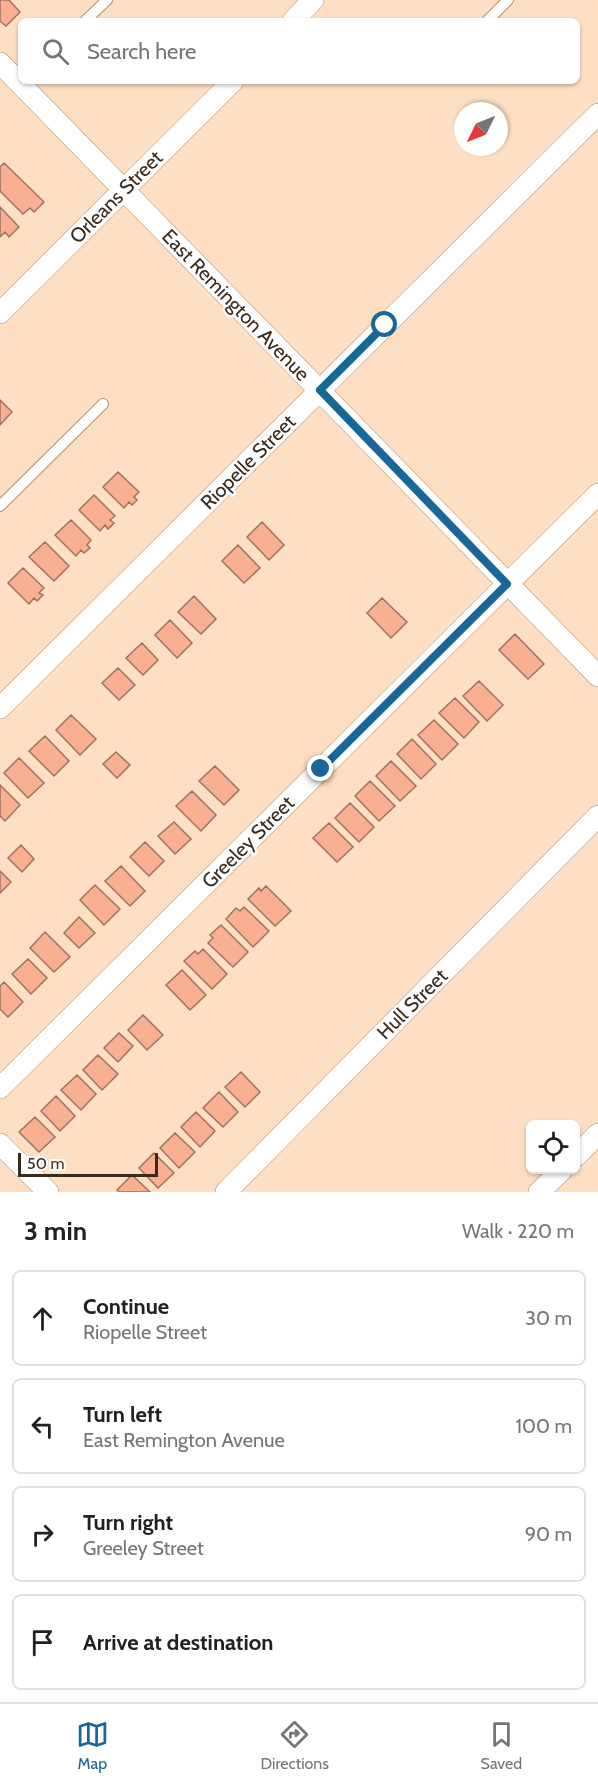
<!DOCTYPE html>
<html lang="en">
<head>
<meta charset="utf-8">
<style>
	body { margin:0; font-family:Cabin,sans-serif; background:#f2f2f2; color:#202124 }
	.controls { position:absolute; right:18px; bottom:18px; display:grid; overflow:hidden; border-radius:9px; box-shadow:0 2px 4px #0004 }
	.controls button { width:54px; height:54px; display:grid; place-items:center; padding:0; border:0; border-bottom:2px solid #e0e0e0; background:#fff; color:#202124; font:30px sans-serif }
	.compass { position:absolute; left:454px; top:102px; width:54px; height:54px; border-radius:50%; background:#fff; box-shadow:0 2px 4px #0004; rotate:227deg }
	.scale { position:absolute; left:18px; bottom:15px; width:140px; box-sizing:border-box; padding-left:6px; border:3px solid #392a1d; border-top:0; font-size:16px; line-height:21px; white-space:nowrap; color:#392a1d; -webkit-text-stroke:4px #fff; paint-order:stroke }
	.stop { position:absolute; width:18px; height:18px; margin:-14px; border:4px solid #196699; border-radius:50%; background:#fff }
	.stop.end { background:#196699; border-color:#fff; box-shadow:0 2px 6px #0008 }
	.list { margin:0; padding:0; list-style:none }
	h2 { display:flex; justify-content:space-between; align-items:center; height:78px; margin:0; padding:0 24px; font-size:26px }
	h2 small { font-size:20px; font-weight:400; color:#757577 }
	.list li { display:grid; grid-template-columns:39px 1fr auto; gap:18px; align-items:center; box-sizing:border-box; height:96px; margin:0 12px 12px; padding:0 12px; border:2px solid #e0e0e0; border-radius:9px }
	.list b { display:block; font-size:22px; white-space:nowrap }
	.list p { margin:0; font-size:20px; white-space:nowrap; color:#757577 }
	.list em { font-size:20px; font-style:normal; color:#757577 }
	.icon { flex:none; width:33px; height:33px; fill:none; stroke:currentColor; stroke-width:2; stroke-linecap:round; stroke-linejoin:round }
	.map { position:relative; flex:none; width:598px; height:1192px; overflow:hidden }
	.search { position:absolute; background:#fff; box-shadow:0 2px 4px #0004; left:18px; right:18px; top:18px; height:66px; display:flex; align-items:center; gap:15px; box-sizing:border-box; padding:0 21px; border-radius:9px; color:#757577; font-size:22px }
	.sheet { height:510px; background:#fff }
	nav { display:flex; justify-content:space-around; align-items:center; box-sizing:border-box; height:84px; border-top:2px solid #e0e0e0; background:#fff; font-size:16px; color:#757577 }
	nav a { display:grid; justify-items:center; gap:3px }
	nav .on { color:#196699 }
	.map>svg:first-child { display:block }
	.building { fill:#f9af92; stroke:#9f7260; stroke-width:1.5 }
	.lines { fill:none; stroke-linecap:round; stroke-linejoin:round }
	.service-casing { stroke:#b48f6f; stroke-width:12 }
	.minor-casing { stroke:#b48f6f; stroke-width:22 }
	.service { stroke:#fff; stroke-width:10 }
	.minor { stroke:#fff; stroke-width:21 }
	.route { stroke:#196699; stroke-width:8 }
	.labels { text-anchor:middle; stroke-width:5; stroke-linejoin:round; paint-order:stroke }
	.street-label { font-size:20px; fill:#392a1d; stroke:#fff }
</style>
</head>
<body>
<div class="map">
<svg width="598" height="1192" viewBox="0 0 598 1192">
	<rect width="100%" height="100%" fill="#ffdfc4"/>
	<path class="building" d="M0,0H9L20,12L6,26L0,21Z
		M4,163L44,202L34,212L30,208L23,214L0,191V167Z
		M0,207L19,227L9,237L5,232L0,237Z
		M0,400L12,412L0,425Z
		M118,472L139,492L134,497L137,500L132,505L129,502L124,508L103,487Z
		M94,495L115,516L110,520L114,523L108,529L105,525L100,531L79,510Z
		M71,520L91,540L87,545L90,548L84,553L81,550L76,556L55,535Z
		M262,522L284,545L269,560L247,537Z
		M45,542L69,566L54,581L29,557Z
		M238,545L260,568L244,583L222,561Z
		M23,568L44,588L39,593L43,595L37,601L34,598L29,604L8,583Z
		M194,596L216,619L201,634L178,612Z
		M382,598L407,622L391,638L367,613Z
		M170,620L192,643L177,658L155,635Z
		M515,634L544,664L528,679L499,650Z
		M142,643L158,660L143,675L126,658Z
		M118,668L135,685L119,700L102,683Z
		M479,681L503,705L487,721L463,696Z
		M455,698L479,722L464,738L439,713Z
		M71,715L96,739L80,755L56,730Z
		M434,720L458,744L442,760L418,735Z
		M45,736L69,761L54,776L29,751Z
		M412,739L436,764L421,779L397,754Z
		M116,752L130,765L117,778L103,764Z
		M19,758L44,783L28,798L4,773Z
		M391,761L416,786L400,801L376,776Z
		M215,766L239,790L224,805L199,781Z
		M370,781L395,806L379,821L355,796Z
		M0,785L20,805L5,821L0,816Z
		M192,791L216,815L201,831L176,806Z
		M350,803L374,827L359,842L335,818Z
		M174,822L191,839L175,854L158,836Z
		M329,823L353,847L337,862L313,838Z
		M145,842L164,861L149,876L130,857Z
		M21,845L34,859L22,872L8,858Z
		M121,866L145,891L130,906L105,881Z
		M0,871L11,882L0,893Z
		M95,885L120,909L104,925L80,900Z
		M266,886L291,911L275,926L248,899L259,888L261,891Z
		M244,907L269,931L253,947L226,919L236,908L240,911Z
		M79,917L95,933L79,948L64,933Z
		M221,925L248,952L233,967L208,943L213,938L210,935Z
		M45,932L70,957L54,972L30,948Z
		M203,949L227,974L212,989L184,961L195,951L198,954Z
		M28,959L47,978L31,994L12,974Z
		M182,970L206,995L190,1010L166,985Z
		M4,982L23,1002L8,1017L0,1009V986Z
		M143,1015L163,1035L147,1050L128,1030Z
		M119,1033L133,1046L118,1062L104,1048Z
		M98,1055L118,1074L102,1090L83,1070Z
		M241,1072L260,1092L245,1107L225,1087Z
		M77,1075L96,1094L81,1110L61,1090Z
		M219,1092L238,1112L223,1127L203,1108Z
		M56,1096L75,1116L60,1131L41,1111Z
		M196,1112L215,1131L200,1147L181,1127Z
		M35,1117L55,1137L39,1152L19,1132Z
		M175,1133L195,1152L179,1168L160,1148Z
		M154,1153L174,1173L158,1188L139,1168Z
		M132,1175L150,1192H119L117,1190Z"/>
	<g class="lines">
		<g class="service-casing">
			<path id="service" d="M85,21L107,0
				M487,21L508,0
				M0,506L103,404"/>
		</g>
		<g class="minor-casing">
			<path id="minor" d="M293,21L313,0
				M0,63L598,676
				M0,313L233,81
				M0,708L598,114
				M0,1088L598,494
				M0,1144L48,1192
				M576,1156L598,1134
				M226,1192L598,816
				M539,1192L562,1170"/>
		</g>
		<use href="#service" class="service"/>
		<use href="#minor" class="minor"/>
	</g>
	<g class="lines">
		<path class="route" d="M321,769L507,584L320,390L385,325"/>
	</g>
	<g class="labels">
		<g class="street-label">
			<text transform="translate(116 197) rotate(-45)" y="7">Orleans Street</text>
			<text transform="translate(236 305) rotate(46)" y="7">East Remington Avenue</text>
			<text transform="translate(248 462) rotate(-45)" y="7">Riopelle Street</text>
			<text transform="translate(248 842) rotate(-45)" y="7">Greeley Street</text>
			<text transform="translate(412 1004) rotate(-45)" y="7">Hull Street</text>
		</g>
	</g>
</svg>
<div class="controls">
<button><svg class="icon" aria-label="locate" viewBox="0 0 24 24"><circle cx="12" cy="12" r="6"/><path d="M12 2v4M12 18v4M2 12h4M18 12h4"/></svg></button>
</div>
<svg class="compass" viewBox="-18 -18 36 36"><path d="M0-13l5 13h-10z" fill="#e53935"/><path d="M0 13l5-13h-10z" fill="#757577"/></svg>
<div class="scale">50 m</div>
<div class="stop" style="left:385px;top:325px"></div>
<div class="stop end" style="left:321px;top:769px"></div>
<div class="search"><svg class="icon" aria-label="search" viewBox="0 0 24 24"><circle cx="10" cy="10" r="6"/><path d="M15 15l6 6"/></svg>Search here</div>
</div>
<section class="sheet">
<h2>3 min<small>Walk · 220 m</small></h2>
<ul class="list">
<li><svg class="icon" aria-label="ahead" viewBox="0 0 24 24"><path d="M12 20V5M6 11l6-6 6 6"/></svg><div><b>Continue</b><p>Riopelle Street</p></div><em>30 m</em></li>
<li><svg class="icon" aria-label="left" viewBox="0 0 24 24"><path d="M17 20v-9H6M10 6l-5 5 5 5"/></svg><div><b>Turn left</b><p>East Remington Avenue</p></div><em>100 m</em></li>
<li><svg class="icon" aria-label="right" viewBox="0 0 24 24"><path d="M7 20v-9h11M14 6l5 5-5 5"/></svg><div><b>Turn right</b><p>Greeley Street</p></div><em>90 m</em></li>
<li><svg class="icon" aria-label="arrive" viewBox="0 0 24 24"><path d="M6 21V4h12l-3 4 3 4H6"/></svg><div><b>Arrive at destination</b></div></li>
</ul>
</section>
<nav>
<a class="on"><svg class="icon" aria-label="map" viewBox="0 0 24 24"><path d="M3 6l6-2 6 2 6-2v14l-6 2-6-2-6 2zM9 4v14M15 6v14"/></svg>Map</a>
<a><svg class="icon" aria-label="directions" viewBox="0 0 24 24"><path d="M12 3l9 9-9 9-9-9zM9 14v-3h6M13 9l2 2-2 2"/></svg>Directions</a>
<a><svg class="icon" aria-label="saved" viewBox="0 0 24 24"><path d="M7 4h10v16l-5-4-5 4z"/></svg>Saved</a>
</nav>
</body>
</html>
